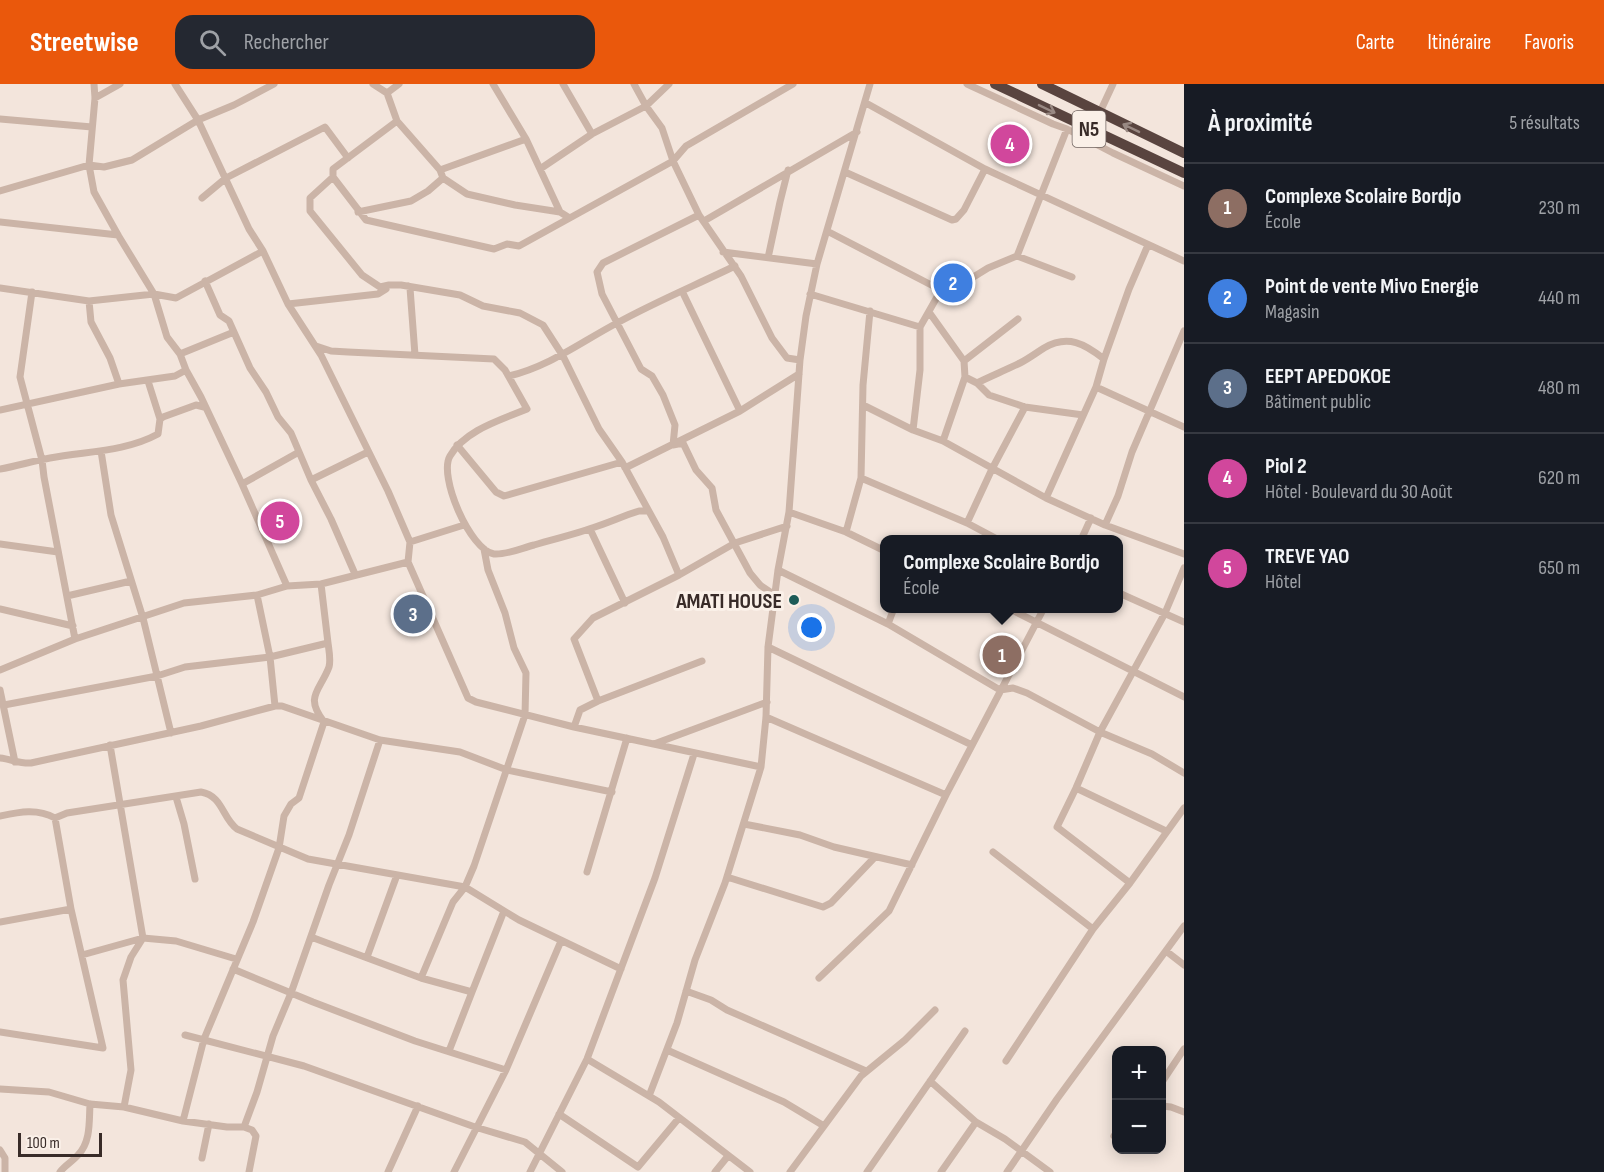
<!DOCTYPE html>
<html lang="fr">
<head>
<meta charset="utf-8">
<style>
	body { margin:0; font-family:"Sofia Sans Condensed",sans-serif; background:#242831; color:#f1f3f6 }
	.controls { position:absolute; right:18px; bottom:18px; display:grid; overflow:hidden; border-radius:12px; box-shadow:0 3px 15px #0003 }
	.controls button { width:54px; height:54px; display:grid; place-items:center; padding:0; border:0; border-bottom:2px solid #363941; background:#171b24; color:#f1f3f6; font:30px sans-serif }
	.scale { position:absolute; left:18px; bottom:15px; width:84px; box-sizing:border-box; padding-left:6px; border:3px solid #382b28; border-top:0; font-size:16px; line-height:21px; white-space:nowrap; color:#382b28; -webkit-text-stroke:4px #faf0e8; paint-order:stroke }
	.you { position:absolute; left:812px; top:544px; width:21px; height:21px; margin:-15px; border:4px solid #fff; border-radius:50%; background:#1a73e8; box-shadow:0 0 0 9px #1a73e833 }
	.badge { display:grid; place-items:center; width:39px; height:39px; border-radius:50%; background:#ea580c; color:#fff; font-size:20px; font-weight:700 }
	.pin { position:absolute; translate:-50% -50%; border:3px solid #fff; box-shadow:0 2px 6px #0006 }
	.popup { position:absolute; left:880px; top:451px; width:243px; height:78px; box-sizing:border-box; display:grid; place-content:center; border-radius:12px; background:#171b24; filter:drop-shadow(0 2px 4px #0005); font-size:20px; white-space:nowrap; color:#9ea1a6 }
	.popup b { font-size:22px; color:#f1f3f6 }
	.popup::after { content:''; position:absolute; left:50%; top:100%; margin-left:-12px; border:12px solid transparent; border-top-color:#171b24 }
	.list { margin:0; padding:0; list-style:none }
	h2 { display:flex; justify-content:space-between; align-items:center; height:78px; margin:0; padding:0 24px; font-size:26px }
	h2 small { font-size:20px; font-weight:400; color:#9ea1a6 }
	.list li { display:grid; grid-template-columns:39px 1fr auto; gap:18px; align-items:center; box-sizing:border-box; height:90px; padding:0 24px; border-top:2px solid #363941 }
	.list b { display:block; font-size:22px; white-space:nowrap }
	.list p { margin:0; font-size:20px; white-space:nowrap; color:#9ea1a6 }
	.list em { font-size:20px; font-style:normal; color:#9ea1a6 }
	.icon { flex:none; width:33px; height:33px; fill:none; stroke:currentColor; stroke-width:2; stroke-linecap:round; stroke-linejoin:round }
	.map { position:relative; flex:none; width:1184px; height:1088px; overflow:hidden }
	header { display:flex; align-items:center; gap:36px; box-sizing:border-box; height:84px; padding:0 30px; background:#ea580c; color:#fff }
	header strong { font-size:28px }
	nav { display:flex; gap:33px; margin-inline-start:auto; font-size:21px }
	.search { width:420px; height:54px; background:#242831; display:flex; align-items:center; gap:15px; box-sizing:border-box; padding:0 21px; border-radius:18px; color:#9ea1a6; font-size:22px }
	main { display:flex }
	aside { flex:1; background:#171b24 }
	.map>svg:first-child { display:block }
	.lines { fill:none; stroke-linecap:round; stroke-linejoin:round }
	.minor { stroke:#cbb4a7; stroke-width:7 }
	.highway { stroke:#59443f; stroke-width:10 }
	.oneway { stroke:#998983 }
	.poi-dot { fill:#1c5b57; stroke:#faf0e8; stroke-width:2 }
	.labels { text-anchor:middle; stroke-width:6; stroke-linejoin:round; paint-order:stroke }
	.shield { fill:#faf0e8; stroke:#726662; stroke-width:1.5 }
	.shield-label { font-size:21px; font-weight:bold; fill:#382b28 }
	.poi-label { font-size:22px; font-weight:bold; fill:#382b28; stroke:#faf0e8; text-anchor:end }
</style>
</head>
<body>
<header>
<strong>Streetwise</strong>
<div class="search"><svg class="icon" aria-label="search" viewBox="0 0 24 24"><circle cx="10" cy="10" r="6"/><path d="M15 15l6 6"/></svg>Rechercher</div>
<nav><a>Carte</a><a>Itinéraire</a><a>Favoris</a></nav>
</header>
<main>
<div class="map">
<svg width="1184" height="1088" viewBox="0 0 1184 1088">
	<rect width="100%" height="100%" fill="#f3e5dc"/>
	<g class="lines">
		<path class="minor" d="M94,0L95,14L89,81L94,108L118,151L154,210L167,253L180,270L186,286L201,313L242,400L287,502
			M175,0L198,36L249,145L263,167L288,220L321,271L388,407L410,458L408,478L468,614L476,618L574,643L761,683
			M373,0L387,9
			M493,0L526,55L560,128L568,133
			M563,0L592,50
			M634,0L646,22L662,44L673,77L699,131L741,192L772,254L787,274L800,276
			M967,0L1053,40L1067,45L1113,69L1184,102
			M95,14L120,0
			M866,19L985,85L1184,177
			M1100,28L1113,0
			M0,35L92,43
			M397,37L333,85V93L310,114V127L362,191L380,203L389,201H401L460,211L483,222L520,229L543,241L563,272L599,345L622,378L663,453L679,491
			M540,85L592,50L646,22L669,0
			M440,86L526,55
			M845,88L952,136L956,135L964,126L985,85
			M333,93L366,136L494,165L507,160L519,162L673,77L686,62L793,0
			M443,94L467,110L515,121L560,128
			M0,107L89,81L104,83L132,76L198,36L234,21L274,0
			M202,114L226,94L325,43L348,74
			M358,128L411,117L428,107L443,94L440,86L397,37L387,9L399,0
			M699,131L603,179L597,188L602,210L641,285L652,292L663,311L675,341L673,361L683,359L696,386L712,404L716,426L750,489L760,501L776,512
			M704,137L857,48
			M0,138L118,151
			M827,147L941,206
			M723,168L817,180
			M1017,172L1072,193
			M768,174L780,118L788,86
			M205,197L220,231L229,237L250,284L266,308L278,333L291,349L311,396L331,435L355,490
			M408,202L410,204L415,271
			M0,204L89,217L154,210L176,214L263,167
			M32,208L20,293L42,376L44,393L75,555
			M810,210L920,243
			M89,217L91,238L110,274L119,300
			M288,220L378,210L386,205L383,203
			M929,228L964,277L965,293L943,357
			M316,262L331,267L348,268L494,275L505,286L527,325C501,336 465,346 450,372C438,392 470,466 494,470C507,471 522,464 534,461C553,455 573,451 592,444C608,439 623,432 639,427H647
			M180,270L234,248
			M964,277L1018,235
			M509,292C550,282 581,258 617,239C655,218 696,201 735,182
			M965,293L977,299L989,311L1025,323L1083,331
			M148,297L160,335
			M977,299C991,292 1006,286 1020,279C1028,275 1036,269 1044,264C1068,250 1085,260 1104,275
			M1096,303L1184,343
			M863,321L913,346L943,357L1046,414L1105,441L1184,470
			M0,326L119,300L175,292L186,286
			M740,327L799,290
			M913,346L920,286V243L941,206L954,205L988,184L1017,172L1067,45
			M457,361L496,408L504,412L622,378
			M101,367L111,431L143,534L171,649
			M625,384L740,327L682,207
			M0,385C17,382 33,377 50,374C86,367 125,368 158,350L160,335L163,333L196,321L204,323
			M861,394L967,439L999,456
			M311,396L368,368
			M242,400L299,368
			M1046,414L1096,303L1104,275L1129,205L1148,161
			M789,428L846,448L885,467
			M967,439L992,385L1025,323
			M1105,441L1118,412L1132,368L1184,247
			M590,445L625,519
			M846,448L861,394L863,301L870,227
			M1081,456L1091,434
			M410,458L464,441
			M0,460L58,468
			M778,486L888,540L1000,606L1013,604L1027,609L1100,648L1152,670L1184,689
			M1119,509L1184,538
			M257,511L270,573L275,622
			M67,512L131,497
			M1008,524L1184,613
			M0,525L73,542
			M888,540L894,524
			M768,563L972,661
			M0,586L75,555L184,519L257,511L287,502L321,500L408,478
			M0,606L15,678
			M598,617L574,555L593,534L679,491L735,459L787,442
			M4,621L157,592L185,583L270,573L328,559L321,500
			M766,633L946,711
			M574,643L580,626L598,617L702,577
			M654,660L767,618
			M110,661L143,854L131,873L123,896L131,986L124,1023
			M0,674C11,675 20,680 31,679L201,642L275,622H282L380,656L460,668L507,686L612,708
			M1076,704L1166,747
			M176,713L184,740L195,795
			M0,732C19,728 37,724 55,734L67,729L201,708C223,712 222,734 237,745L308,775L465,803L519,836L621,885
			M744,740L800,751L834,763L912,781
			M993,768L1093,845
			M587,788L627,654
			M727,793L823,823L831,819L875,773
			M1130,799L1057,743L1076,704L1100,648L1165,529L1184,484
			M0,838L71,825
			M311,853L421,894L472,908L504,827
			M1166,867L1184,881
			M82,871L143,854L176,857L236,875
			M367,873L397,791
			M233,885L313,918L415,957L506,986
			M421,894L453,818L465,803L474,782L525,631L526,589L514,564L505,529L488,486L484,465
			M819,894L889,827L946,711L1044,524
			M686,907L711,916L727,926L866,987
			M0,948L103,964L71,825L55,734
			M185,951L304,982L475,1043L525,1058L562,1088
			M667,966L784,1018L824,1042
			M449,967L472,908
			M587,975L659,1018L750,1088
			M1006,977L1093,845L1130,799L1184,724
			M930,997L976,1038L1005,1055L1050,1088
			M1162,998L1184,965
			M0,1005L49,1008L90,1020L124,1023L183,1037L227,1043H244L257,1008L273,952L291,909L329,801L349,751L380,656
			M649,1012L677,939L695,876L725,799L761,683L766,633L768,563L778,486L789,428L800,276L806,232L817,180L870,0
			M1162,1022L1171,1023L1184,1028
			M559,1030L638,1083L679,1034
			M183,1037L204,955L253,838L279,764L284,732L291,720L299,714L324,638C304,612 320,607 329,583C331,576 329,567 328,559
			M244,1043L252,1046L256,1052L249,1088
			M1114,1052L1116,1049
			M0,1066L5,1074V1088
			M202,1074L209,1040
			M60,1088C65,1081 72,1078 78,1071C91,1058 89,1037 90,1020
			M388,1088L418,1022
			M454,1088L506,986L561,857
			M530,1088L587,975L655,794L694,670
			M715,1088L728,1072
			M790,1088L861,992L905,956L935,926
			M867,1088L965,947
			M941,1088L976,1038
			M1007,1088L1057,1015L1184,842"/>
		<path class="highway" d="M995,0L1184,89
			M1042,0L1184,69"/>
	</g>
	<defs><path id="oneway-shaft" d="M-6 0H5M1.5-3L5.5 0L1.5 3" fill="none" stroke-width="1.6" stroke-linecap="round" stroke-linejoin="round" transform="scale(1.5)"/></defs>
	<g class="oneway">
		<use href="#oneway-shaft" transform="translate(1047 25) rotate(26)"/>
		<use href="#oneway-shaft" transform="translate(1131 44) rotate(-154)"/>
	</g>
	<circle class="poi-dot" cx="794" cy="516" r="6"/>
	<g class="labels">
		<rect class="shield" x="1072.5" y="27" width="33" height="36" rx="4.5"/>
		<g class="shield-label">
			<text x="1089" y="52">N5</text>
		</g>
		<g class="poi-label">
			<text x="782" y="524">AMATI HOUSE</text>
		</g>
	</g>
</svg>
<div class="controls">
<button>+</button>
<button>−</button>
</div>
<div class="scale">100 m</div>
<div class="you"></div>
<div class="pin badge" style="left:1002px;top:571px;background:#8d6e63">1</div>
<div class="popup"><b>Complexe Scolaire Bordjo</b>École</div>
<div class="pin badge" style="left:953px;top:199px;background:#3f7fe0">2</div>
<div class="pin badge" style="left:413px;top:530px;background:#5c6f8a">3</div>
<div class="pin badge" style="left:1010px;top:60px;background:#d1479c">4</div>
<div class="pin badge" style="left:280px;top:437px;background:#d1479c">5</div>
</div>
<aside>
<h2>À proximité<small>5 résultats</small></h2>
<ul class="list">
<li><span class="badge" style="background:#8d6e63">1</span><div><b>Complexe Scolaire Bordjo</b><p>École</p></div><em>230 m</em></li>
<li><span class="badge" style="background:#3f7fe0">2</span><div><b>Point de vente Mivo Energie</b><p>Magasin</p></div><em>440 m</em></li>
<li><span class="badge" style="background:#5c6f8a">3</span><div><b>EEPT APEDOKOE</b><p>Bâtiment public</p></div><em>480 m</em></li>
<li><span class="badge" style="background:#d1479c">4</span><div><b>Piol 2</b><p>Hôtel · Boulevard du 30 Août</p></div><em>620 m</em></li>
<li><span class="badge" style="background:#d1479c">5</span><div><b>TREVE YAO</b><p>Hôtel</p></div><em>650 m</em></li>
</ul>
</aside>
</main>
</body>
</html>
